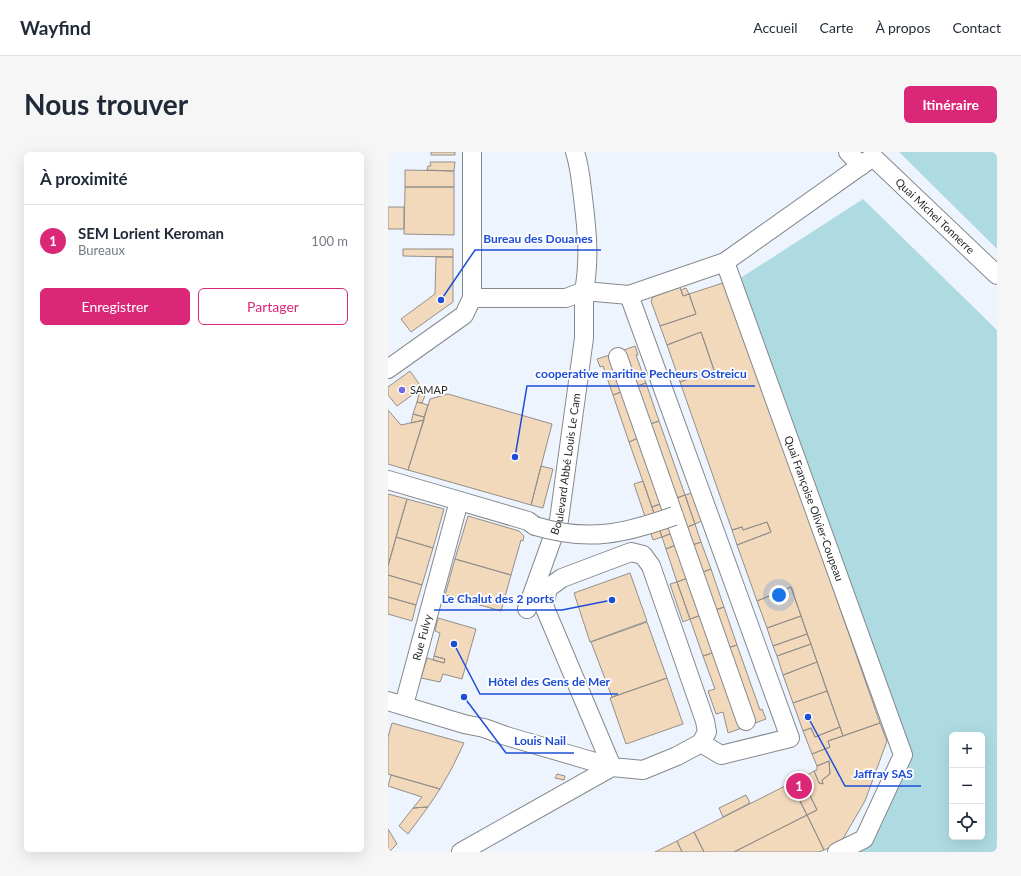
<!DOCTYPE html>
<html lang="fr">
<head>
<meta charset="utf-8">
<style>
	body { margin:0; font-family:Lato,sans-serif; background:#f6f6f7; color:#1f2937 }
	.controls { position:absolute; right:12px; bottom:12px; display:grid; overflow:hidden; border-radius:6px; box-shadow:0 4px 16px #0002 }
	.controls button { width:36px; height:36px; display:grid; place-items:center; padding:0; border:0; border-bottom:1px solid #e0e1e3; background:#fff; color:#1f2937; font:20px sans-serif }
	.you { position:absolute; left:391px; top:443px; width:14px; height:14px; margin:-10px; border:3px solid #fff; border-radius:50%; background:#1a73e8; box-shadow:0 0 0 6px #1a73e833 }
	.badge { display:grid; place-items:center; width:26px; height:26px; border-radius:50%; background:#db2777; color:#fff; font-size:13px; font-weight:700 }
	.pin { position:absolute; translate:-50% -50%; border:2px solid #fff; box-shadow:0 1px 4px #0006 }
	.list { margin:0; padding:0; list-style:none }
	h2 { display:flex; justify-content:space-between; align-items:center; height:52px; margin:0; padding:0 16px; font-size:17px }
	h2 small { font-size:13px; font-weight:400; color:#747a83 }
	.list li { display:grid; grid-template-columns:26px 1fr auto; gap:12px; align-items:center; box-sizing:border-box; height:72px; padding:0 16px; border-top:1px solid #e0e1e3 }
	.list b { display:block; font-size:15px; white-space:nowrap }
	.list p { margin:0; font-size:13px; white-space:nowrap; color:#747a83 }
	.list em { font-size:13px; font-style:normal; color:#747a83 }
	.actions { display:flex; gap:8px; padding:12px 16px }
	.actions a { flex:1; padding:9px 0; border:1px solid #db2777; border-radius:6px; text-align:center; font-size:14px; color:#db2777 }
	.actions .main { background:#db2777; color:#fff }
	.icon { flex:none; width:22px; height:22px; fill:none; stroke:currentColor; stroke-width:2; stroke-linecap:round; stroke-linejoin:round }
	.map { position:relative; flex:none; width:609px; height:700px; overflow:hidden; border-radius:6px }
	header { display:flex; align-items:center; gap:24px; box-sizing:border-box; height:56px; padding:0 20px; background:#fff; border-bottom:1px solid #e0e1e3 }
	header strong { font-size:19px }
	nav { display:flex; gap:22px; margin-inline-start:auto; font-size:14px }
	.intro { display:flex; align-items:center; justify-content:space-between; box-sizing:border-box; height:96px; padding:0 24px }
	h1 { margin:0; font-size:28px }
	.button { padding:10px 18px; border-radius:6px; background:#db2777; color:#fff; font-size:14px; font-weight:700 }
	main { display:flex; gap:24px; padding:0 24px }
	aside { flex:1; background:#fff; border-radius:6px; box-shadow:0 4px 16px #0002 }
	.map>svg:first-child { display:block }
	.built { fill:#eef4fe }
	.water { fill:#aedbe2; fill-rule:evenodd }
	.building { fill:#f2d9bb; stroke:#938f8a }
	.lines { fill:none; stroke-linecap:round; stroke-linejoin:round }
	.minor-casing { stroke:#85898e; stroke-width:20 }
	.minor { stroke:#fff; stroke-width:18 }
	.minor-bridge-casing { stroke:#85898e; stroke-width:20; stroke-linecap:butt }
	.minor-bridge { stroke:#fff; stroke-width:18 }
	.poi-dot { fill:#716ce6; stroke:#fff; stroke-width:1.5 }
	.labels { text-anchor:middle; stroke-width:3.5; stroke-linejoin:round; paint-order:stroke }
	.street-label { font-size:11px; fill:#292a2c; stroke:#fff }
	.poi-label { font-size:11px; fill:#292a2c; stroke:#fff; text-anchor:start }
	.leader { fill:none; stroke:#1d4ed8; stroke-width:1.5 }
	.callout-dot { fill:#1d4ed8; stroke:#fff; stroke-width:1.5 }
	.callout-label { font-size:12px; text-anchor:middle; font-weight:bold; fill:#1d4ed8; stroke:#fff; stroke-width:3.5; stroke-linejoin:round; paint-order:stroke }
</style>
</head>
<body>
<header>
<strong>Wayfind</strong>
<nav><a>Accueil</a><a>Carte</a><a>À propos</a><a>Contact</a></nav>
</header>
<div class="intro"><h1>Nous trouver</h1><a class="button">Itinéraire</a></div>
<main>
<aside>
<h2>À proximité<small></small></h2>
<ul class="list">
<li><span class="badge">1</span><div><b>SEM Lorient Keroman</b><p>Bureaux</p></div><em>100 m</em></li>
</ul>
<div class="actions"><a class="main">Enregistrer</a><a>Partager</a></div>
</aside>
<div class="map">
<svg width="609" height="700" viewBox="0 0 609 700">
	<rect width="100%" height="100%" fill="#fafcfe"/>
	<path class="built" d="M0,0H511L609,97V178L475,47L351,127L525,603L484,692L468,700H0Z"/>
	<path class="water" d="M511,0H609V97Z
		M475,47L609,178V700H468L484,692L525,603L351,127ZM564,583H594V685H564Z"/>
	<path class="building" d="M43,0H67V3H43Z
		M42,10H67L66,19L39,18L40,14H43Z
		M17,18L66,19V35H17Z
		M17,35H66V83L16,82Z
		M0,55H16V77H0Z
		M15,97H65V105L15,104Z
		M48,105H65V150L23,180L13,167L47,142Z
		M338,130L492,571L455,584L403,435L369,449L349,393L383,380L379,370L355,378L354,375L344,378L292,230L326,218L313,180L279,193L272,174L308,162L301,142Z
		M292,135L295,144L301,142L308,162L272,174L263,149L265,145Z
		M298,136L301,142L295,144L293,138Z
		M313,180L326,218L292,230L279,193Z
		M247,194L250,203H248L258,231L241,237L228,201Z
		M228,201L241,237L225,243L215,214L212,215L209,207Z
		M22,219L34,236L9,254L0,243V235Z
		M258,231L271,269L254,275L241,237Z
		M34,236L38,241L34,251L29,250L31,242L29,239Z
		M241,237L257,283L241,290L225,243Z
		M60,242L164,272L143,353L20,318L42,247Z
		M29,250L40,253L36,265L25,262Z
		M0,258L13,273L36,268L20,318L0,312Z
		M25,262L36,265V268L23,271Z
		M271,269L297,343L264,355L241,290L257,283L254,275Z
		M153,314L165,317L155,356L143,353Z
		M255,329L274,385L265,388L246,332Z
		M304,341L314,369L307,372L297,343Z
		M0,342L19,347L0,414Z
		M297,343L307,372L274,385L264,355Z
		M19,347L56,357L45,396L8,385Z
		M80,364L131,379L136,384L135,389L133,388L123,423L67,407Z
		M379,370L383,380L349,393L344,378L354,375L355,378Z
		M307,372L313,390L290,398L288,393L278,397L274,385Z
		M8,385L45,396L34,433L0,423V414Z
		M313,390L323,417L289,430L278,397L288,393L290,398Z
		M67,407L123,423L113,459L57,443Z
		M323,417L336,455L302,467L289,430Z
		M242,421L259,469L202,490L186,441Z
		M0,423L34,433L28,453L0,445Z
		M289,430L302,467L295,470L282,432Z
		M403,435L413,464L379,476L369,449Z
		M0,445L28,453L24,469L0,462Z
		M336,455L349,493L315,504L302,467Z
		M413,464L419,482L385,494L379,476Z
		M50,466L88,477L74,527L55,522L52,530L33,526L39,506L56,511L57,507L46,504L52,481L47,479Z
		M259,470L279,526L224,545L203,490Z
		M419,482L423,492L389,504L385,494Z
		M423,492L429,510L395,523L389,504Z
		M349,493L372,558L374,557L378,567L340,581L335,560L328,562L320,539L327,537L315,504Z
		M46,504L57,507L56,511L45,508Z
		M429,510L439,539L405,551L395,523Z
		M279,526L295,572L238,592L222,546Z
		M439,539L452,575L427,585L423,576L415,579L405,551Z
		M4,571L76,591L64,616L52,637L0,622V585Z
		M492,571L499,589L477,649L453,690L436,698L419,663L429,658L419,637L421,636L416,625L426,619L431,631L435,632L434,628L442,622L441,609L429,614L424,602L442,595L440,589Z
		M452,575L455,584L440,589L442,595L424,602L415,579L423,576L427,585Z
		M441,609L442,622L434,628L435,632L431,631L426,619L429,618V614Z
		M169,622L177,624L176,628L167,626Z
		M3,623L52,637L40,655L25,656L34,645L0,634Z
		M413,624L414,625H416L421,636L419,637L429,658L419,663L402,629Z
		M403,631L419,663L346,700H316L306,680Z
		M358,643L362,651L335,665L331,656Z
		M40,655L20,682L11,674L25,656Z
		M419,663L436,698L431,700H346Z
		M0,677L9,692L1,700H0Z
		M306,680L316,700H294L289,689Z
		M289,689L294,700H267Z"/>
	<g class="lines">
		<g class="minor-casing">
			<g id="minor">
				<path d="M460,0L473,14"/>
				<path id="s1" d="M337,110L515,603L476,687L449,700"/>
				<path d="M241,143L402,586L333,603L313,591"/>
				<path d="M84,146H178L196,139C202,107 199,78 195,46C193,30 192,15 187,0"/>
				<path d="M230,205L358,569"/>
				<path d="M0,217L76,163L84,146V0"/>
				<path d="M0,328L140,369L147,374"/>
				<path id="s2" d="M139,457L171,368L196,186V139L241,143L337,110L485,5L609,123"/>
				<path d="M0,549L76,572L96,576L118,584L224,615L255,618L289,604L313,591L319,580L317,569L263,414L255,403L243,400L174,426L160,436L156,454L224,615"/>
				<path id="s3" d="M16,553L71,349"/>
				<path d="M73,700L224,615"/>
			</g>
		</g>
		<use href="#minor" class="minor"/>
		<g class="minor-bridge-casing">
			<path id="minor-bridge" d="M147,374C200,390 236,382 286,364"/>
		</g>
		<use href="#minor-bridge" class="minor-bridge"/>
	</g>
	<circle class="poi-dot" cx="14" cy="238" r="4"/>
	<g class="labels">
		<g class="street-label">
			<text dy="4" stroke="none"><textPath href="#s2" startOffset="739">Quai Michel Tonnerre</textPath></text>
			<text dy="4" stroke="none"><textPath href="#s2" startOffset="151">Boulevard Abbé Louis Le Cam</textPath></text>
			<text dy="4" stroke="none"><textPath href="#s1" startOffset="262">Quai Françoise Olivier-Coupeau</textPath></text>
			<text dy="4" stroke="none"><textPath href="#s3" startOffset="70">Rue Fulvy</textPath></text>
		</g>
		<g class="poi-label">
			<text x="22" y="242">SAMAP</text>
		</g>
	</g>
	<path class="leader" d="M53 148L87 98H213M127 305L139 234H367M224 448L174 458H46M66 492L92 542H230M76 545L118 601H186M420 565L457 634H533"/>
	<g class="callout-dot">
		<circle cx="53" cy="148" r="4"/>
		<circle cx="127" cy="305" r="4"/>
		<circle cx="224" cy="448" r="4"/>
		<circle cx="66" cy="492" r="4"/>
		<circle cx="76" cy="545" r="4"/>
		<circle cx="420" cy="565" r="4"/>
	</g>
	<g class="callout-label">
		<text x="150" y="91">Bureau des Douanes</text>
		<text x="253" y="226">cooperative maritine Pecheurs Ostreicu</text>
		<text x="110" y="451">Le Chalut des 2 ports</text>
		<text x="161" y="534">Hôtel des Gens de Mer</text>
		<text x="152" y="593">Louis Nail</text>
		<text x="495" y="626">Jaffray SAS</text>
	</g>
</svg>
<div class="controls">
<button>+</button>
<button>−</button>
<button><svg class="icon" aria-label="locate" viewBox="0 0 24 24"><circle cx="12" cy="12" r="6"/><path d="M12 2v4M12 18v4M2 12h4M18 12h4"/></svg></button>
</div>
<div class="you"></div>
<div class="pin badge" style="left:411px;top:634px">1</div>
</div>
</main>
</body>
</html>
